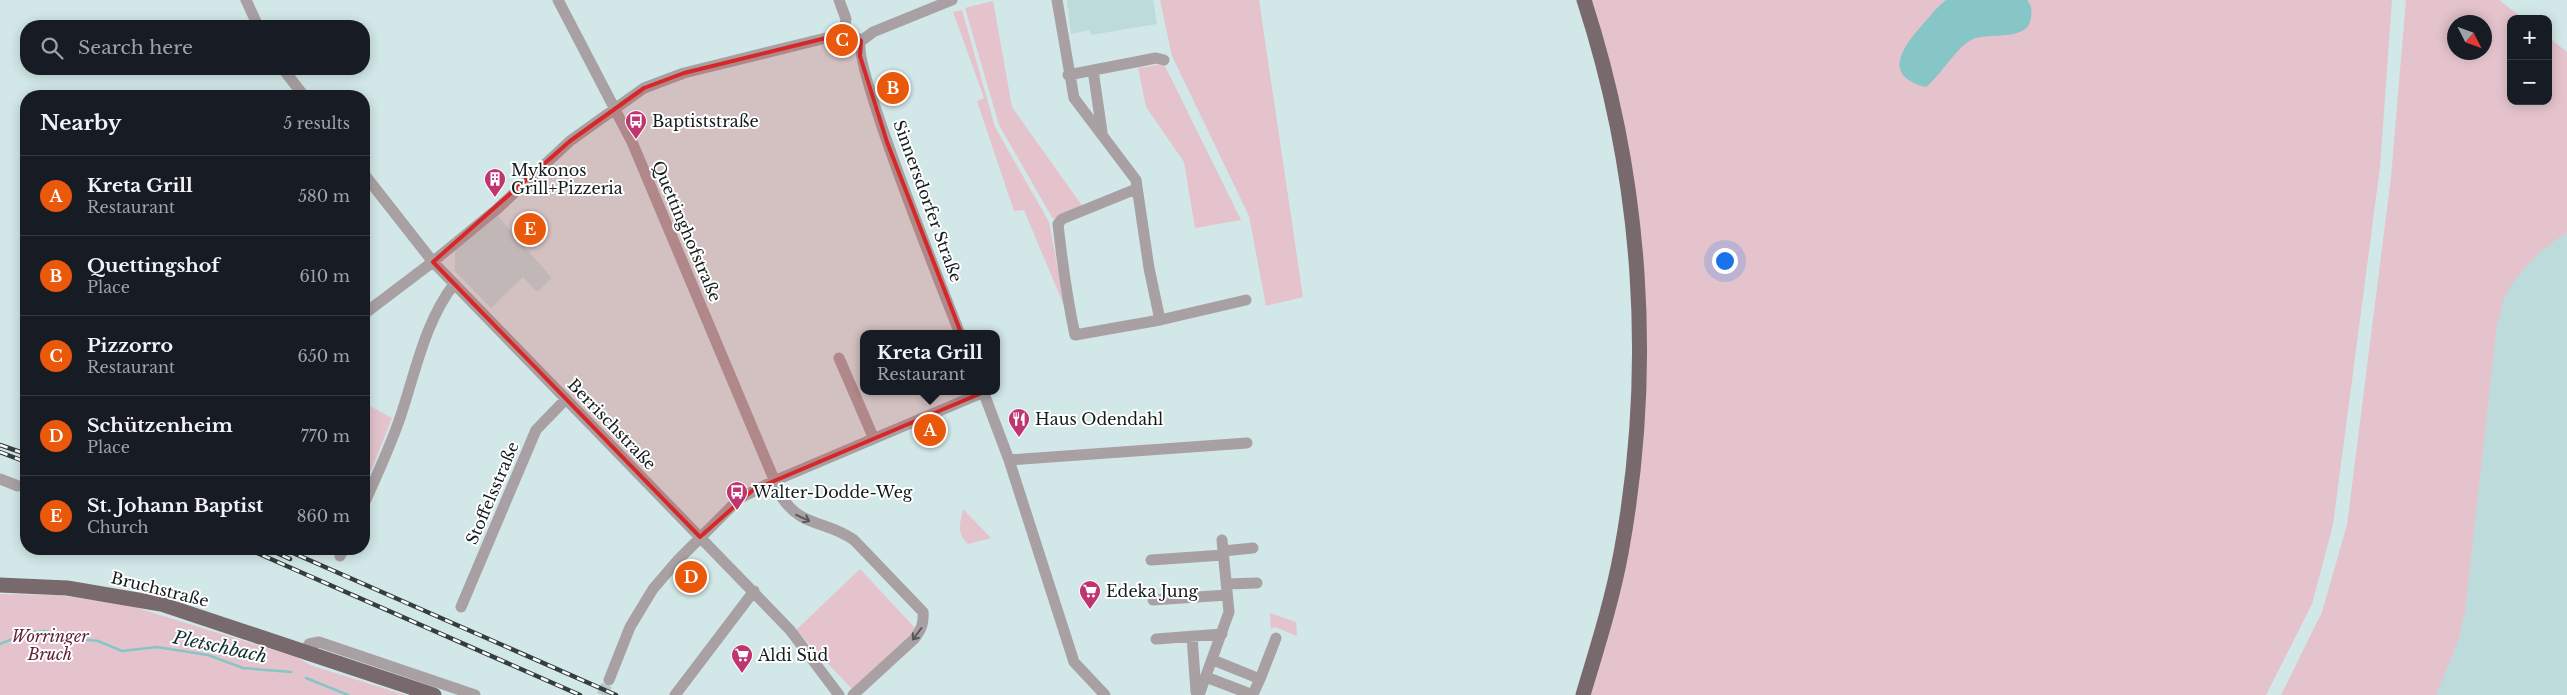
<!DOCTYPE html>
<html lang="en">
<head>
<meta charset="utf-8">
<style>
	body { margin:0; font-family:"Libre Baskerville",serif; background:#20242c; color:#f1f3f6 }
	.controls { position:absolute; right:15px; top:15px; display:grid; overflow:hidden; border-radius:10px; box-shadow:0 2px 12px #0003 }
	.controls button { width:45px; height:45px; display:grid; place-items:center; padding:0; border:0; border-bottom:1px solid #363941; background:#171b24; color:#f1f3f6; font:25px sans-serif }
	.compass { position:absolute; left:2447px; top:15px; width:45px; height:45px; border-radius:50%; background:#171b24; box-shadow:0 2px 12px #0003; rotate:132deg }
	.you { position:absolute; left:1724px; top:260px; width:18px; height:18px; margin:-12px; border:4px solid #fff; border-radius:50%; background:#1a73e8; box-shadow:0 0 0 8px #1a73e833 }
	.badge { display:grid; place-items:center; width:32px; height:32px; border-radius:50%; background:#ea580c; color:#fff; font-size:16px; font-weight:700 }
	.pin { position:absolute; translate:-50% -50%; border:2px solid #fff; box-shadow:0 1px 5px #0006 }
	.popup { position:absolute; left:860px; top:330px; width:140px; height:65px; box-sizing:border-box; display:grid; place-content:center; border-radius:10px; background:#171b24; filter:drop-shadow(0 1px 4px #0005); font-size:16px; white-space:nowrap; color:#9ea1a6 }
	.popup b { font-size:19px; color:#f1f3f6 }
	.popup::after { content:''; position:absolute; left:50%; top:100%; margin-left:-10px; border:10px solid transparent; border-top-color:#171b24 }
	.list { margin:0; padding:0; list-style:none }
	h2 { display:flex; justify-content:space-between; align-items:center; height:65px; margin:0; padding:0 20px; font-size:21px }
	h2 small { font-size:16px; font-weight:400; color:#9ea1a6 }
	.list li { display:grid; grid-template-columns:32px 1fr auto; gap:15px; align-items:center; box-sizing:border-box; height:80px; padding:0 20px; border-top:1px solid #363941 }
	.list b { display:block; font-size:19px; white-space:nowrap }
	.list p { margin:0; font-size:16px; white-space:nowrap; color:#9ea1a6 }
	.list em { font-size:16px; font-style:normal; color:#9ea1a6 }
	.icon { flex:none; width:28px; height:28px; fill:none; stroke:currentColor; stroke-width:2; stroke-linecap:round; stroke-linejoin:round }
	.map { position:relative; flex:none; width:2567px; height:695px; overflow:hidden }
	.search { position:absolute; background:#171b24; box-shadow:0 2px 12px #0003; left:20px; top:20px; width:350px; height:55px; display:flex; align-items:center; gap:12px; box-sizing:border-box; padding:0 18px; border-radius:20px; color:#9ea1a6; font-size:19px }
	.panel { position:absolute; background:#171b24; box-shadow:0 2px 12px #0003; left:20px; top:90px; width:350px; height:465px; border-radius:20px }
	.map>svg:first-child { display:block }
	.built { fill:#bddbdb; fill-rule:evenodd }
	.green { fill:#e4c3cc; fill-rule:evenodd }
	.water { fill:#87c6c7 }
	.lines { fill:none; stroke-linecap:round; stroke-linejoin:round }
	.stream { stroke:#87c6c7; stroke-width:2.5 }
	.minor-tunnel { stroke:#b5c8c8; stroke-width:11; stroke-dasharray:11 5.5; stroke-linecap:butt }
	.minor { stroke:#a8a0a2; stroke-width:11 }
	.major { stroke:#78696d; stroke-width:15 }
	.rail-casing { stroke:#343e3e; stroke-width:4.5 }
	.rail { stroke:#fff; stroke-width:2.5; stroke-dasharray:8; stroke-linecap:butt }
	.oneway { stroke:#565758 }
	.marked { fill:#d62828; fill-opacity:0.2; stroke:#d62828; stroke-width:4; stroke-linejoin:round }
	.labels { text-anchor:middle; stroke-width:4; stroke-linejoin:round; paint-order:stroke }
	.poi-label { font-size:16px; fill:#131b1b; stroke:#fff; text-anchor:start }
	.street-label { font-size:16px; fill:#131b1b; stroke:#fff }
	.park-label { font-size:16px; font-style:italic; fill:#61233a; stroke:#fff }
	.water-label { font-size:18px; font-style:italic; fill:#103030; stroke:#fff }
</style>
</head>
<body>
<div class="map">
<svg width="2567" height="695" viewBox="0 0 2567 695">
	<rect width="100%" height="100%" fill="#d2e7e7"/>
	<path class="built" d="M1067,0H1153L1157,24L1091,35L1090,30L1071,34Z
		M2408,0L2511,19V101H2548L2567,52V695H2283L2324,611L2348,523L2395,159ZM2454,22H2484V52H2454Z
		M498,216L552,278L537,292L523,277L491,308L455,271V250Z"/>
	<path class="green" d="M1160,0H1259L1303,297L1266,306L1249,216L1172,56Z
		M1589,0H2392L2380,167L2333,525L2312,604L2266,695H1589L1627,544L1640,224Z
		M2406,0H2499L2524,19H2511V101H2548V37L2567,52V233C2544,246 2519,270 2506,294C2502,303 2500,315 2497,324L2465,612L2457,644L2436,695H2281L2322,612L2347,525L2391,177ZM2454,22H2484V52H2454Z
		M993,1L1012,107L1083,207L1053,219L999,125L965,8Z
		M962,10L995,127L1049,222L1065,308L1024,210L1014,211L977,101L984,98L953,12Z
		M1164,64L1241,220L1195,228L1184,162L1146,107L1138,68Z
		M364,403L392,418L369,476L364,474Z
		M963,509L991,538L968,544C956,533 960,523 963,509Z
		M860,569L916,629L852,689L796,630Z
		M0,594L58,595L131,606L296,657L310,665L405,695H0Z
		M1270,613L1296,622L1297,636L1275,627L1271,629Z"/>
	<path class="water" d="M1946,0H2027C2032,6 2032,10 2031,18C2028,43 1988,31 1971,40C1956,48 1942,74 1926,87C1881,76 1903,46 1924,23C1931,15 1938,6 1946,0Z"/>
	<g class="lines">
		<path class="stream" d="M0,644L27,633L45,631L71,638L98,641L122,651L157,647L208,655L243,668L291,672
			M306,678L348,695"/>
		<path class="minor-tunnel" d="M602,695L609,680"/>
		<path class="minor" d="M246,0L258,26
			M558,0L632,142L781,496C801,528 826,520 854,540L923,612C924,624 921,630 914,639L853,695
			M839,0L846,19L844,29L861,41
			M1057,0L1074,98L1136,180L1149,268L1160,320L1075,335C1067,298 1062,261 1058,224L1062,219L1136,189
			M861,41C851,61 946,298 960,334
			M861,41L873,32L952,0
			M283,69L304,96
			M1093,70L1102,132
			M1068,75L1156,58L1164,60
			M364,174L433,262L790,630L839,695
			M364,314L430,264L496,210L570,141L644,88L684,73L834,36L844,29
			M1160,320L1246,300
			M839,358L874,439
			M983,391L1009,460L1074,662L1105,695
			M1009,460L1247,443
			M0,479L18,486
			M364,504C377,475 391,445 401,415C416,370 425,322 454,284
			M1223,551L1253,548
			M340,556L344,549
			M1151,560L1223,555
			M1226,584L1257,583
			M1153,600L1227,595
			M461,607L536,430L566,399
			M1192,636L1196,692L1198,695
			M1156,639L1222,634
			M306,652L309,644L319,642L475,695
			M1206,677L1250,694L1254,692L1260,679L1213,660
			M1260,679L1276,638
			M609,680L630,627L653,589L677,561L740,498L774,481L984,392
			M675,695L754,591
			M1199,695L1229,612L1222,540"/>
		<path class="major" d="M0,585L67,588L161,604L434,695
			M1583,695C1597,648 1612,601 1621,553C1655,368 1642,178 1584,0"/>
		<g class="rail-casing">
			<path id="rail" d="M0,445L26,454
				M0,452L26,462
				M248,549L580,695
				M268,549L290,559
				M284,549L616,695"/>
		</g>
		<use href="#rail" class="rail"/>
	</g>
	<defs><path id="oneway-shaft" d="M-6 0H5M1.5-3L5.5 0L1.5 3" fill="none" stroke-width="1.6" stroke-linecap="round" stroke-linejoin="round" transform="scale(1.25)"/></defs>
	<g class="oneway">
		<use href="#oneway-shaft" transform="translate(803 518) rotate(25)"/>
		<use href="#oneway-shaft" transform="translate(917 634) rotate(127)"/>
	</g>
	<path class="marked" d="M844,29L861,41L860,56L887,142L984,392L753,490L700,537L433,262L570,141L644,88L684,73L834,36Z"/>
	<defs>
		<g id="bus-pin" transform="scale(1.125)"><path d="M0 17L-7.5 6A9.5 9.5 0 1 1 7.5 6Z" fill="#bf356f" stroke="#fff"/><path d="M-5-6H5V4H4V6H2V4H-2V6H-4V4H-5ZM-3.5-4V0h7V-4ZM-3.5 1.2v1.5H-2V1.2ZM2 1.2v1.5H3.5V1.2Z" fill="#fff"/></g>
		<g id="building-pin" transform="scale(1.125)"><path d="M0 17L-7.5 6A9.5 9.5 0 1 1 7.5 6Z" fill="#bf356f" stroke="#fff"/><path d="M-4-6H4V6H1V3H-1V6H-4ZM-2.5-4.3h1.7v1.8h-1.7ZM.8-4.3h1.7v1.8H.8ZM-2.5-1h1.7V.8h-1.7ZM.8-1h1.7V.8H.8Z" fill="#fff"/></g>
		<g id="restaurant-pin" transform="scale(1.125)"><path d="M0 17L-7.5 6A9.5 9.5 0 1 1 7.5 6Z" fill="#bf356f" stroke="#fff"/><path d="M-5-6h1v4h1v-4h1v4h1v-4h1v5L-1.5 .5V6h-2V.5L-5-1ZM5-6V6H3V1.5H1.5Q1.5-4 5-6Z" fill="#fff"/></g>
		<g id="supermarket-pin" transform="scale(1.125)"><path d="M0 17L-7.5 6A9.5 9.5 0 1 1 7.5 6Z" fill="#bf356f" stroke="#fff"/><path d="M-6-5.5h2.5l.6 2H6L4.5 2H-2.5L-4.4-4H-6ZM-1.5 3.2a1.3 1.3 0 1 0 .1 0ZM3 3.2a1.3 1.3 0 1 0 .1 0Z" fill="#fff"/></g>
	</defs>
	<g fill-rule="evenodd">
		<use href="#bus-pin" x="636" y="121"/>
		<use href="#building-pin" x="495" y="179"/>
		<use href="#restaurant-pin" x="1019" y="419"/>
		<use href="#bus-pin" x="737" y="492"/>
		<use href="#supermarket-pin" x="1090" y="591"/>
		<use href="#supermarket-pin" x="742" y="655"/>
	</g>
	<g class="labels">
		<g class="poi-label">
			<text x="652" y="127">Baptiststraße</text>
			<text x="511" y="176">Mykonos<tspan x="511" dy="18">Grill+Pizzeria</tspan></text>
			<text x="1035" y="425">Haus Odendahl</text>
			<text x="753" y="498">Walter-Dodde-Weg</text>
			<text x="1106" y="597">Edeka Jung</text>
			<text x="758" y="661">Aldi Süd</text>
		</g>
		<g class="street-label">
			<text transform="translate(928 201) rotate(70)" y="6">Sinnersdorfer Straße</text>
			<text transform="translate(687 231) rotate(67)" y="6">Quettinghofstraße</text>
			<text transform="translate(612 424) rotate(46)" y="6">Berrischstraße</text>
			<text transform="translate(492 493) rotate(-67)" y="6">Stoffelsstraße</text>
			<text transform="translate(160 589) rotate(14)" y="6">Bruchstraße</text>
		</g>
		<g class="park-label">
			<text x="50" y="642">Worringer<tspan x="50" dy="18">Bruch</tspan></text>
		</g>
		<g class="water-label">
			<text transform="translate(220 647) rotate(12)" y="6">Pletschbach</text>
		</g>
	</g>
</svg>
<div class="controls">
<button>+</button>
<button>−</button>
</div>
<svg class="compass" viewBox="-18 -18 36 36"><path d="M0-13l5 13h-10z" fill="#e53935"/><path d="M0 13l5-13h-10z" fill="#9ea1a6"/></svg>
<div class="you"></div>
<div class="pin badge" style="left:930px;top:430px">A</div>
<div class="popup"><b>Kreta Grill</b>Restaurant</div>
<div class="pin badge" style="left:893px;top:88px">B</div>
<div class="pin badge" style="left:842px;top:40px">C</div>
<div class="pin badge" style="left:691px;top:577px">D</div>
<div class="pin badge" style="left:530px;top:229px">E</div>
<div class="search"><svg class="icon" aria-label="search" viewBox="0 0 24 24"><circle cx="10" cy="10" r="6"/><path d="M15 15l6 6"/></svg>Search here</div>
<section class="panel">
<h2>Nearby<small>5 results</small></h2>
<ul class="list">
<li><span class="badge">A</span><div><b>Kreta Grill</b><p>Restaurant</p></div><em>580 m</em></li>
<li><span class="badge">B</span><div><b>Quettingshof</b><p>Place</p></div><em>610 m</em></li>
<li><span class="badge">C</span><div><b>Pizzorro</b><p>Restaurant</p></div><em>650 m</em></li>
<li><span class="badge">D</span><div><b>Schützenheim</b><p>Place</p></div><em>770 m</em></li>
<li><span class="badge">E</span><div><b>St. Johann Baptist</b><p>Church</p></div><em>860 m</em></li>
</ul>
</section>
</div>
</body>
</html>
